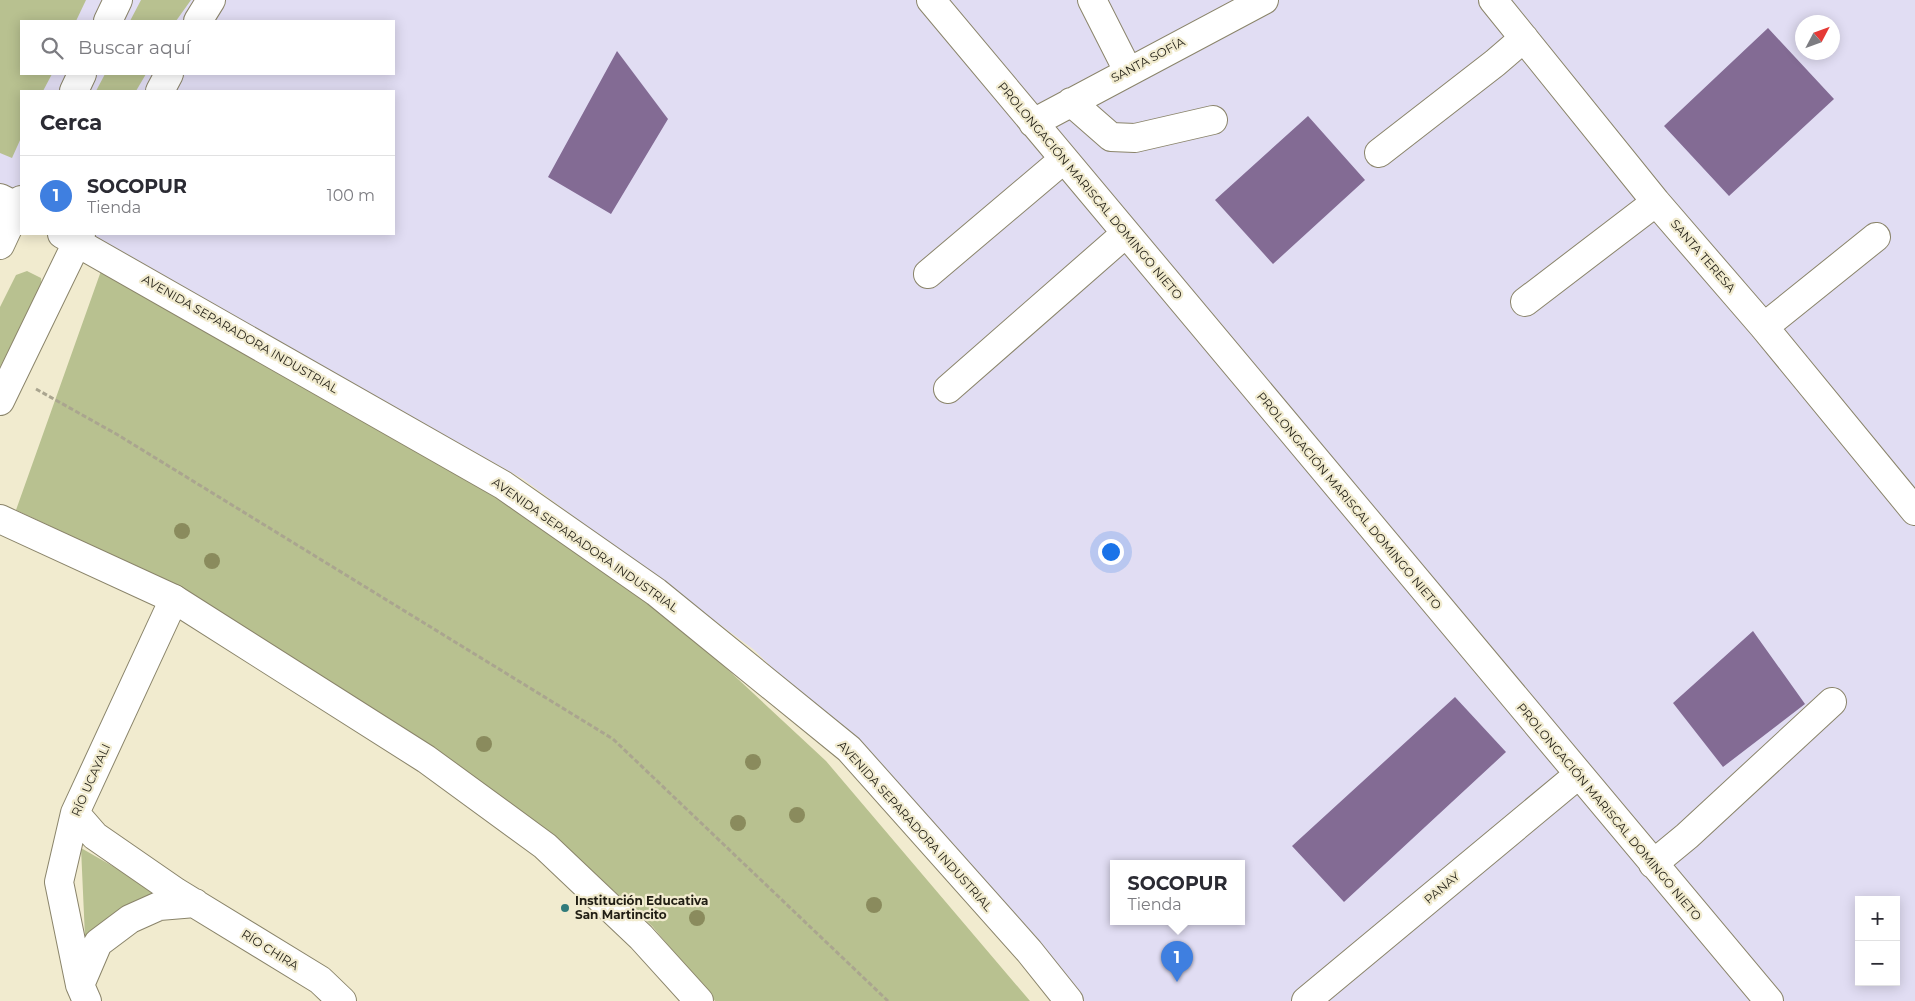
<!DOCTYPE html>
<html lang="es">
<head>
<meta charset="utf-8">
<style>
	body { margin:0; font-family:Montserrat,sans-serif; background:#f7f7f7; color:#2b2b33 }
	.controls { position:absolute; right:15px; bottom:15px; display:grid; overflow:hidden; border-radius:0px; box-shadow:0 2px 12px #0003 }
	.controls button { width:45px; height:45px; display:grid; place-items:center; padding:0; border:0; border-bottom:1px solid #e1e1e2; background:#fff; color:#2b2b33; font:25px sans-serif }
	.compass { position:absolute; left:1795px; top:15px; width:45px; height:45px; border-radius:50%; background:#fff; box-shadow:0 2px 12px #0003; rotate:49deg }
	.you { position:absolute; left:1110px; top:551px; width:18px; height:18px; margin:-12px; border:4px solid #fff; border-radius:50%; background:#1a73e8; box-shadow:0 0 0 8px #1a73e833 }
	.badge { display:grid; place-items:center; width:32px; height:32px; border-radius:50%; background:#317b7b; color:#fff; font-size:16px; font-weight:700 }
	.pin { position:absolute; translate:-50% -41px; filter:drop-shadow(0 1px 2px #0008) }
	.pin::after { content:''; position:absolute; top:26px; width:18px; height:15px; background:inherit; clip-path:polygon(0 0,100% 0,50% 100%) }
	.popup { position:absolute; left:1110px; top:860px; width:135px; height:65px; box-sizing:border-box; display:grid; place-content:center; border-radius:0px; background:#fff; filter:drop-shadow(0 1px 4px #0005); font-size:16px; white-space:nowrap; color:#7c7c81 }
	.popup b { font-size:19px; color:#2b2b33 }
	.popup::after { content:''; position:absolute; left:50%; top:100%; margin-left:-10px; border:10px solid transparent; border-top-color:#fff }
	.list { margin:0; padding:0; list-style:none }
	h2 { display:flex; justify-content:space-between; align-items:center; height:65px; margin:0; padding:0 20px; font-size:21px }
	h2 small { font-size:16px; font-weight:400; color:#7c7c81 }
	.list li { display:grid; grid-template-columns:32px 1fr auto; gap:15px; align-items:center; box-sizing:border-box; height:80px; padding:0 20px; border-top:1px solid #e1e1e2 }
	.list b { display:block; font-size:19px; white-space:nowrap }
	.list p { margin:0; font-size:16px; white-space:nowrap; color:#7c7c81 }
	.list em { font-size:16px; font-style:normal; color:#7c7c81 }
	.icon { flex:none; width:28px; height:28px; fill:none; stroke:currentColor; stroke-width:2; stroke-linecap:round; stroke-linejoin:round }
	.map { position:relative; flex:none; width:1915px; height:1001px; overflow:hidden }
	.search { position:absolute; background:#fff; box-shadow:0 2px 12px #0003; left:20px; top:20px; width:375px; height:55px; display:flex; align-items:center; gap:12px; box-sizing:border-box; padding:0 18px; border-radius:0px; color:#7c7c81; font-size:19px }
	.panel { position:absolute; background:#fff; box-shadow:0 2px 12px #0003; left:20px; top:90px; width:375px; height:145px; border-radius:0px }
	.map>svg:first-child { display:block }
	.industrial { fill:#e1ddf3; fill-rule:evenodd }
	.green { fill:#b8c190 }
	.building { fill:#836b94 }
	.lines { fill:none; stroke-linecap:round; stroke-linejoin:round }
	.minor-casing { stroke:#8a846a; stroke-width:30 }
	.major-casing { stroke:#8a846a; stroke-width:30 }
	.path { stroke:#aaa58f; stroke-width:3; stroke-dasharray:5 2.5; stroke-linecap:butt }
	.minor { stroke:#fff; stroke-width:28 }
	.major { stroke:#fff; stroke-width:28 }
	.tree { fill:#8a8b5d }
	.poi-dot { fill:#317b7b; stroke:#f1ebcf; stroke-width:2 }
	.labels { text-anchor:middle; stroke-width:4.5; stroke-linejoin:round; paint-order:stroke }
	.street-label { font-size:12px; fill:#211e14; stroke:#f1ebcf }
	.poi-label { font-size:12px; font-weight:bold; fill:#211e14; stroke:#f1ebcf; text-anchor:start }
</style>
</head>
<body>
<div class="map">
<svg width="1915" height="1001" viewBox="0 0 1915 1001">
	<rect width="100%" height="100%" fill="#f1ebcf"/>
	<path class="industrial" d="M0,0H1915V1001H1084L941,833L753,649L523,479L86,234H394V91H21V197L0,222ZM21,21H394V74H21ZM1802,22H1832V52H1802ZM1113,863H1241V921H1113ZM1859,900H1896V982H1859Z"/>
	<path class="green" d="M0,0H86L76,21H21V74H52L43,91H21V138L12,158L0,153Z
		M141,0H191L176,21H130Z
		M105,74H146L136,91H96Z
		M27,271L41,278L42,287L0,367V307L16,275Z
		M101,271L500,492L651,598L826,761L1030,1001H715L652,926L551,833L434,748L184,589L16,510Z
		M81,848L158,892L85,937Z"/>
	<path class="building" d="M1768,28L1834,99L1729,196L1664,126Z
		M617,51L668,119L611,214L548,177Z
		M1308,116L1365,180L1273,264L1215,200Z
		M1753,631L1805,704L1723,767L1673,703Z
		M1455,697L1506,752L1344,902L1292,846Z"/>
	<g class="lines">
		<g class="minor-casing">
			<path id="minor" d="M931,0L1769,1001
				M1092,0L1128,71
				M1493,0L1656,202L1764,327L1915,511
				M1071,102L1111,137L1135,138L1213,120
				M1033,123L1264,0
				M1379,153L1495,63L1524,38
				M0,198L18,207
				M928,274L1064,159
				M1525,302L1656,202
				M1764,327L1876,237
				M948,389L1125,234
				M75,813L95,836L176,892L320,980L342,1001
				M1653,864L1687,836L1832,702
				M80,985L98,943L130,919L159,906L195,903
				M87,1001L80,985L59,882L75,813L174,599
				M1306,1001L1578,775"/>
		</g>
		<g class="major-casing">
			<path id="major" d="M108,21L118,0
				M198,21L211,0
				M74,91L82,74
				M160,91L169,74
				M62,234L503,485L656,592L849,749L1029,951L1069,1001
				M0,245L21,200
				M0,401L81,234
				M0,519L174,599L426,759L545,846L641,937L699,1001"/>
		</g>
		<path class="path" d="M36,389L118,435L613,739L888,1001"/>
		<use href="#minor" class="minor"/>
		<use href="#major" class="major"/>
	</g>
	<g class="tree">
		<circle cx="182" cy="531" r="8"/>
		<circle cx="212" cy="561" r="8"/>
		<circle cx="484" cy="744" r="8"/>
		<circle cx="753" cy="762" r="8"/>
		<circle cx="797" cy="815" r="8"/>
		<circle cx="738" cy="823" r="8"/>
		<circle cx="874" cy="905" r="8"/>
		<circle cx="697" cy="918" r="8"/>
	</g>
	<circle class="poi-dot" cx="565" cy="908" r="5"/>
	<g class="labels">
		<g class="street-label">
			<text transform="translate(1148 60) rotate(-28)" y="4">SANTA SOFÍA</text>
			<text transform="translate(1090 191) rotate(50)" y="4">PROLONGACIÓN MARISCAL DOMINGO NIETO</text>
			<text transform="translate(1703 256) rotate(49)" y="4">SANTA TERESA</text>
			<text transform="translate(240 334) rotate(30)" y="4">AVENIDA SEPARADORA INDUSTRIAL</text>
			<text transform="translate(1349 501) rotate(50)" y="4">PROLONGACIÓN MARISCAL DOMINGO NIETO</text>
			<text transform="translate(585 545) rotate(35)" y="4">AVENIDA SEPARADORA INDUSTRIAL</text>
			<text transform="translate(91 780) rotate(-66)" y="4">RÍO UCAYALI</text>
			<text transform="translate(1609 812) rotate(50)" y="4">PROLONGACIÓN MARISCAL DOMINGO NIETO</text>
			<text transform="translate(915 826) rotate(48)" y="4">AVENIDA SEPARADORA INDUSTRIAL</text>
			<text transform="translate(1442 888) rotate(-40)" y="4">PANAY</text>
			<text transform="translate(270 950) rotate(32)" y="4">RÍO CHIRA</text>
		</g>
		<g class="poi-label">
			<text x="575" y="905">Institución Educativa<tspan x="575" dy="14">San Martincito</tspan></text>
		</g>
	</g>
</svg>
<div class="controls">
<button>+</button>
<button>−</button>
</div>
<svg class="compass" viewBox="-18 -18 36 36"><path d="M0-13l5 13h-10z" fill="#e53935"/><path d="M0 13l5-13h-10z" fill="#7c7c81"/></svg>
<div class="you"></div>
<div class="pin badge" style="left:1177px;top:982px;background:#3f7fe0">1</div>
<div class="popup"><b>SOCOPUR</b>Tienda</div>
<div class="search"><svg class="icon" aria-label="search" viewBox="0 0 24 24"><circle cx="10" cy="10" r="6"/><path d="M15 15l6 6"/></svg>Buscar aquí</div>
<section class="panel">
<h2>Cerca<small></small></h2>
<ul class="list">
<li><span class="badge" style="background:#3f7fe0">1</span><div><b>SOCOPUR</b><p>Tienda</p></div><em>100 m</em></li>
</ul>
</section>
</div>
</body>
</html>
